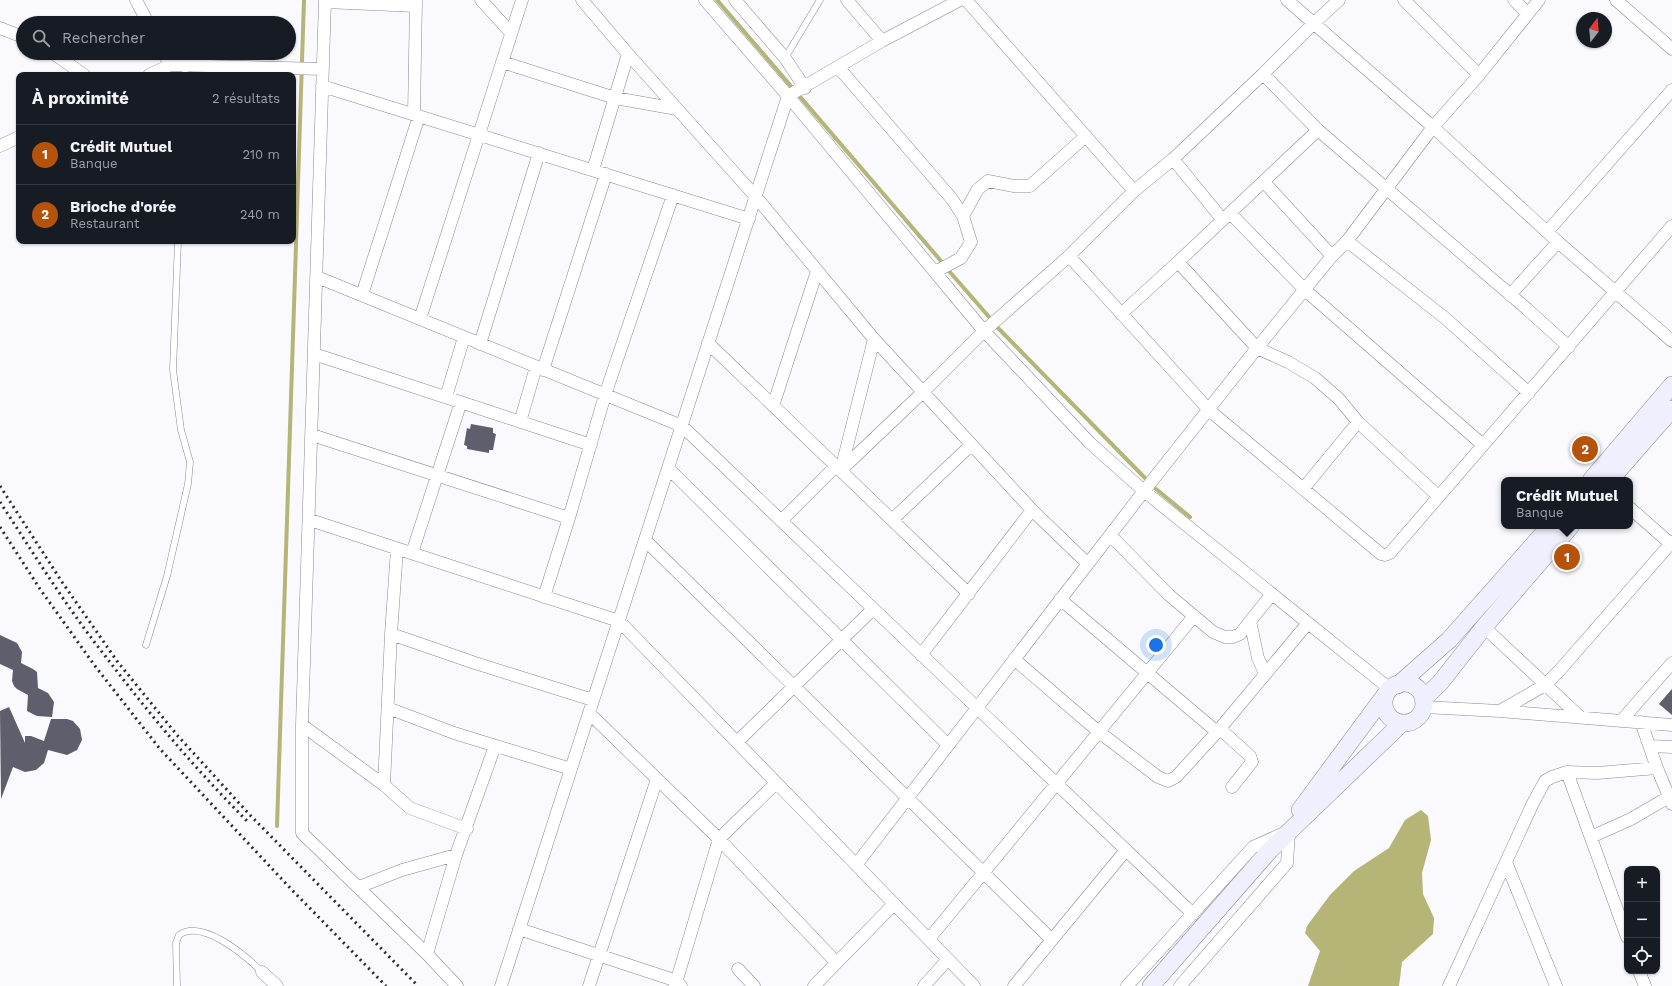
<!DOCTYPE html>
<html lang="fr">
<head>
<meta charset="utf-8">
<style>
	body { margin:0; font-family:"Work Sans",sans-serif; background:#20242c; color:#f1f3f6 }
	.controls { position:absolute; right:12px; bottom:12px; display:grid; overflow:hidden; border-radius:8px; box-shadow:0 1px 3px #0004 }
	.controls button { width:36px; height:36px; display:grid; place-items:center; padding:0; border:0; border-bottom:1px solid #363941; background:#171b24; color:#f1f3f6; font:20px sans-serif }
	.compass { position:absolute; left:1576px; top:12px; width:36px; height:36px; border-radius:50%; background:#171b24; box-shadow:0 1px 3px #0004; rotate:16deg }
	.you { position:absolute; left:1156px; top:645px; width:14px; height:14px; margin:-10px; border:3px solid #fff; border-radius:50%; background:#1a73e8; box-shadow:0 0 0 6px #1a73e833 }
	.badge { display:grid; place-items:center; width:26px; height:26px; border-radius:50%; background:#b45309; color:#fff; font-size:13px; font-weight:700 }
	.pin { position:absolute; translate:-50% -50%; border:2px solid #fff; box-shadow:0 1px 4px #0006 }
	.popup { position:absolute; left:1501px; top:477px; width:132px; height:52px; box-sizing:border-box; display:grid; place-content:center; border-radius:8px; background:#171b24; filter:drop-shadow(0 1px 3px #0005); font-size:13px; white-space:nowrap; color:#9ea1a6 }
	.popup b { font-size:15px; color:#f1f3f6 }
	.popup::after { content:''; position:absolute; left:50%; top:100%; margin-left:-8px; border:8px solid transparent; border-top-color:#171b24 }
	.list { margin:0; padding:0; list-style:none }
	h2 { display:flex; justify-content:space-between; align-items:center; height:52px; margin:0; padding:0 16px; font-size:17px }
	h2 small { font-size:13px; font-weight:400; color:#9ea1a6 }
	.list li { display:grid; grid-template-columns:26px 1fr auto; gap:12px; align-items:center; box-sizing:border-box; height:60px; padding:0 16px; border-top:1px solid #363941 }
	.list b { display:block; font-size:15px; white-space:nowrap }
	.list p { margin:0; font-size:13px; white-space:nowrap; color:#9ea1a6 }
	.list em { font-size:13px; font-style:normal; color:#9ea1a6 }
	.icon { flex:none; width:22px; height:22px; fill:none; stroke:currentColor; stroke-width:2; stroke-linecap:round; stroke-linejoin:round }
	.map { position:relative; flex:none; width:1672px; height:986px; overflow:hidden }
	.search { position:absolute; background:#171b24; box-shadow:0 1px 3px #0004; left:16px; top:16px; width:280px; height:44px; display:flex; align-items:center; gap:10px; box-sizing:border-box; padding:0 14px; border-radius:22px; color:#9ea1a6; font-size:15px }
	.panel { position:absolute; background:#171b24; box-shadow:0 1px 3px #0004; left:16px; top:72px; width:280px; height:172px; border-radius:8px }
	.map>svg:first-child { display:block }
	.water { fill:#b5b577 }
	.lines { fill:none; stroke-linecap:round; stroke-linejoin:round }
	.stream { stroke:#b5b577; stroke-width:4 }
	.building { fill:#5e5e6c }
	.lane-casing { stroke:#878796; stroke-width:7 }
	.street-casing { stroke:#878796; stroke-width:13 }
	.secondary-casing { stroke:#878796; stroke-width:18 }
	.lane { stroke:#fff; stroke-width:6 }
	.street { stroke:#fff; stroke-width:12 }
	.secondary { stroke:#efeffd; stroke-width:17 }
	.rail { stroke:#28282d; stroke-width:3; stroke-dasharray:2 4; stroke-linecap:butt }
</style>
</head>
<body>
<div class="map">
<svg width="1672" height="986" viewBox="0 0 1672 986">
	<rect width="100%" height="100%" fill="#fafafe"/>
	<path class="water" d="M1421,810L1428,816L1431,840L1422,873L1423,894L1434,918L1433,934L1402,962L1399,986H1308L1320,951L1305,933L1307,926L1330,895L1354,871L1389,848L1405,820Z"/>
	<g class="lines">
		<path class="stream" d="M717,0L941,261
			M949,271L990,318
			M998,328L1145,478
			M1156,489L1190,517
			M277,826L304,0"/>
	</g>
	<path class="building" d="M471,424L493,428V433L496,434L493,450H489V453L467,449V446L464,445L467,428L470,429Z
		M0,635L17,643L22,652L21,663L33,669L37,672L38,688L48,693L54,702L52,717L37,716L27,711L28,695L17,689L14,686L12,681L13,670L0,664Z
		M1672,689V715L1659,704Z
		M9,707L25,743V736H31L44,741L51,719H67L73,721L80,729L82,740L77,750L67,755L48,750L44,763L36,770L25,772L13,767L1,799L0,711Z"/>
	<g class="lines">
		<g class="lane-casing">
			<path id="lane" d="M785,58L820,0
				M185,75V65
				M146,645L167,576L188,484L190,462L181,430L173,370L178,241
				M177,986L176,943L179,935C202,918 246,956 262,972"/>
		</g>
		<g class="street-casing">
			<path id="street" d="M136,0L148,23
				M325,0L302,725V833L427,954L457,986
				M481,0L511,33
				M582,0L628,54L756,197L874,339L1032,510L1088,564
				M705,0L788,96L984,331L1090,443L1144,491L1390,689
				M735,0L785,58L805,88
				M847,0L882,41
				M966,0L1134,191
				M1287,0L1433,127L1558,242L1672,341
				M1404,0L1479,75
				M1514,0L1528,14
				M1616,0L1672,49
				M325,2L416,6
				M0,28L23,37
				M53,53L84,75
				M164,53L170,65
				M502,62L615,98L677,109
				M838,67L952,199L963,216L971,242L961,258L935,272
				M1263,74L1318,130L1527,309L1569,347
				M149,75L170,65L323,69
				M322,86L749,219
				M414,114L416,0
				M0,146L19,137
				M1173,159L1222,219
				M593,170L628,54
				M1264,182L1332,256
				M1230,213L1305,290L1483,445
				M963,216L978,189L988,181L1014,186H1030L1086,136
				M1547,232L1672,90
				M1347,241L1445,318L1529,393
				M1069,256L1209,410L1381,554L1385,555L1390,553L1672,226
				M1178,262L1257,348L1288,362L1315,378L1339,399L1358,422L1438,496
				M317,277L682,426L1193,914
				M362,295L419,116
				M1510,295L1558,242
				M1121,314L1178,262L1318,130
				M420,319L522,0
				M708,343L969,594
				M480,344L539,153
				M314,354L591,445
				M543,370L606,174
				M446,397L464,337
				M773,406L817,271
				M520,422L536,367
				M312,435L569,518
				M668,468L948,745
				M841,470L923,392L984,331L1069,256L1134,191L1173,159L1263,74L1313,24L1339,0
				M841,470L874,339
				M1303,489L1358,422
				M1630,508L1672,545
				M310,520L619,621L974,986
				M892,520L971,445
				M781,521L836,466
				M1110,535L1169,595L1213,632L1225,637H1233L1240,634L1271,595
				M645,540L1052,940
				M412,553L461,402
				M544,597L569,518L605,395L673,195
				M1250,621L1258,658L1265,674
				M1484,627L1580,717
				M391,634L475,663L593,700
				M921,655L1032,510
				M1014,659L1099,732L1158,777L1168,781L1176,777L1217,732L1060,599
				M1424,707L1500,711L1672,725
				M388,708L454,733L571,769
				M1500,711L1545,685L1559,671L1672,542
				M589,713L719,839L836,962
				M1621,721L1672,663
				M1641,722L1657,768L1672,804
				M302,725L384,785L410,808L467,829
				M1220,729L1250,756L1252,762L1232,787
				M1217,732L1308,623
				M737,742L873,609
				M1650,746L1672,747
				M1567,772L1627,937
				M384,785L391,634L397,549
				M1591,837L1631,819L1669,797
				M1506,862L1556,986
				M856,865L1144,491L1257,348L1332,256L1347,241L1433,127L1479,75L1539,0
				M359,887L402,870L456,855
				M519,929L677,981L681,986
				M929,939L1194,616
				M427,954L456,855L495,746
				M738,969L754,986
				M1639,971L1645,986
				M262,972L277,986
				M501,986L788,96L882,41L960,0
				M589,986L657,779
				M675,986L719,839L776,783
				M814,986L894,904
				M924,986L948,959
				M1014,986L1126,850
				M1127,986L1253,847L1282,834
				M1180,986L1287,863L1289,832
				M1449,986L1533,803L1545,781L1552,777L1567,772L1597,773L1657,768"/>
		</g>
		<g class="secondary-casing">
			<path id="secondary" d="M1591,480L1672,385
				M1610,480L1672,409
				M1384 703a20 20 0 1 1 40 0a20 20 0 1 1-40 0Z
				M1398,685L1449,640L1550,526
				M1423,699L1440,683L1484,627L1571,526
				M1300,810L1385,695
				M1151,986L1270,850L1402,723"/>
		</g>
		<use href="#lane" class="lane"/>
		<use href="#street" class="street"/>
		<use href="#secondary" class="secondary"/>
		<path class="rail" d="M0,486L62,582L117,661L177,735L249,814L418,986
			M0,502C34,554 67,608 106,657C150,715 197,771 248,822
			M0,527L40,589L95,666L160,749L292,890L386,986"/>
	</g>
</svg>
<div class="controls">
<button>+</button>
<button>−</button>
<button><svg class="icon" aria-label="locate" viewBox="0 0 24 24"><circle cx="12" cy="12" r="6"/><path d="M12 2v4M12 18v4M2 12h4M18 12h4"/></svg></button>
</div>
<svg class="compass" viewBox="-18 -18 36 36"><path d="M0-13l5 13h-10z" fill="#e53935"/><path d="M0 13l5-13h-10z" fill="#9ea1a6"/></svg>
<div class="you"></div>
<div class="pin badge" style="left:1567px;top:557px">1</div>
<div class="popup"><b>Crédit Mutuel</b>Banque</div>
<div class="pin badge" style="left:1585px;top:449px">2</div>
<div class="search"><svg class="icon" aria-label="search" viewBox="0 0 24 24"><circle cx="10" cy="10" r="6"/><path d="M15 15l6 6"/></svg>Rechercher</div>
<section class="panel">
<h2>À proximité<small>2 résultats</small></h2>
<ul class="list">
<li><span class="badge">1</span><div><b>Crédit Mutuel</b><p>Banque</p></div><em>210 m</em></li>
<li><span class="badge">2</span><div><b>Brioche d'orée</b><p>Restaurant</p></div><em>240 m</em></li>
</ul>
</section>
</div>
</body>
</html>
